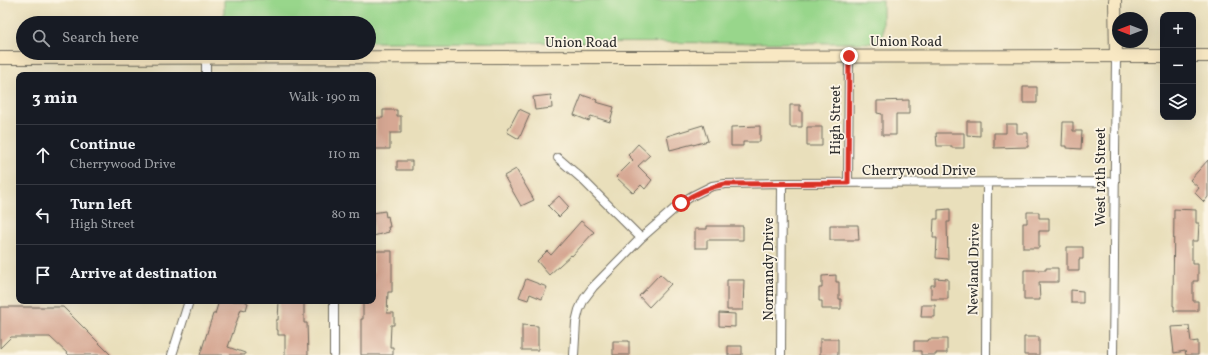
<!DOCTYPE html>
<html lang="en">
<head>
<meta charset="utf-8">
<style>
	body { margin:0; font-family:Vollkorn,serif; background:#242831; color:#f1f3f6 }
	.controls { position:absolute; right:12px; top:12px; display:grid; overflow:hidden; border-radius:8px; box-shadow:0 4px 16px #0002 }
	.controls button { width:36px; height:36px; display:grid; place-items:center; padding:0; border:0; border-bottom:1px solid #363941; background:#171b24; color:#f1f3f6; font:20px sans-serif }
	.compass { position:absolute; left:1112px; top:12px; width:36px; height:36px; border-radius:50%; background:#171b24; box-shadow:0 4px 16px #0002; rotate:270deg }
	.stop { position:absolute; width:12px; height:12px; margin:-9px; border:3px solid #d93025; border-radius:50%; background:#fff }
	.stop.end { background:#d93025; border-color:#fff; box-shadow:0 1px 4px #0008 }
	.list { margin:0; padding:0; list-style:none }
	h2 { display:flex; justify-content:space-between; align-items:center; height:52px; margin:0; padding:0 16px; font-size:17px }
	h2 small { font-size:13px; font-weight:400; color:#9ea1a6 }
	.list li { display:grid; grid-template-columns:26px 1fr auto; gap:12px; align-items:center; box-sizing:border-box; height:60px; padding:0 16px; border-top:1px solid #363941 }
	.list b { display:block; font-size:15px; white-space:nowrap }
	.list p { margin:0; font-size:13px; white-space:nowrap; color:#9ea1a6 }
	.list em { font-size:13px; font-style:normal; color:#9ea1a6 }
	.icon { flex:none; width:22px; height:22px; fill:none; stroke:currentColor; stroke-width:2; stroke-linecap:round; stroke-linejoin:round }
	.map { position:relative; flex:none; width:1208px; height:355px; overflow:hidden }
	.search { position:absolute; background:#171b24; box-shadow:0 4px 16px #0002; left:16px; top:16px; width:360px; height:44px; display:flex; align-items:center; gap:10px; box-sizing:border-box; padding:0 14px; border-radius:22px; color:#9ea1a6; font-size:15px }
	.panel { position:absolute; background:#171b24; box-shadow:0 4px 16px #0002; left:16px; top:72px; width:360px; height:232px; border-radius:8px }
	.map>svg:first-child { display:block }
	.green { fill:#98d68b; stroke:#62805b }
	.building { fill:#d6a793 }
	.lines { fill:none; stroke-linecap:round; stroke-linejoin:round }
	.street-casing { stroke:#6e6a5d; stroke-width:10 }
	.secondary-casing { stroke:#6e6a5d; stroke-width:14 }
	.street { stroke:#fff; stroke-width:8 }
	.secondary { stroke:#f8e8c3; stroke-width:12 }
	.route { stroke:#d93025; stroke-width:5 }
	.labels { text-anchor:middle; stroke-width:3.5; stroke-linejoin:round; paint-order:stroke }
	.street-label { font-size:14px; fill:#2b2b2b; stroke:#fcf5e5 }
</style>
</head>
<body>
<div class="map">
<svg width="1208" height="355" viewBox="0 0 1208 355">
	<rect width="100%" height="100%" fill="#fcf5e5"/>
	<filter id="ink" filterUnits="userSpaceOnUse"><feTurbulence type="fractalNoise" baseFrequency=".025" numOctaves="2"/><feDisplacementMap in="SourceGraphic" scale="8" xChannelSelector="R" yChannelSelector="G"/><feConvolveMatrix kernelMatrix="1 2 1 2 8 2 1 2 1" color-interpolation-filters="sRGB"/></filter>
	<filter id="wash" filterUnits="userSpaceOnUse"><feTurbulence type="fractalNoise" baseFrequency=".012" numOctaves="4" result="noise"/><feDisplacementMap in="SourceGraphic" scale="16" xChannelSelector="R" yChannelSelector="G"/><feGaussianBlur stdDeviation="0.9" result="paint"/><feColorMatrix in="noise" values="0 0 0 0 0 0 0 0 0 0 0 0 0 0 0 0 0 1.4 0 .05"/><feComposite in="paint" operator="in"/></filter>
	<g filter="url(#wash)">
		<rect width="100%" height="100%" fill="#e9dfbb"/>
		<path class="green" d="M224,0H883V43L369,42V23H224Z"/>
		<g id="blocks">
			<path class="building" d="M1023,87H1037V103H1023Z
				M551,95L552,108L535,110L533,97Z
				M582,95L597,100L596,102L614,107L610,122L591,116L589,121L574,115Z
				M909,100V114H896V135H882V114L877,113V101Z
				M790,105H800V111H802V127H790Z
				M519,109L530,114L519,139L507,132Z
				M383,110H397V116H401V133H390V149H374L376,118H383Z
				M967,121H980V136L967,135Z
				M1063,122H1073V131H1082L1081,149L1067,148V146H1062Z
				M1006,124H1017V133H1028V147L994,148V133H1006Z
				M703,125L708,141L693,145V144L670,150L667,136Z
				M760,126V142H743V146H731V127Z
				M807,127H822V146H807Z
				M936,133H964V148H952V146H937Z
				M638,144L650,155L638,166L652,180L645,189L641,185L633,193L616,177L633,160L628,155Z
				M1208,160V197L1204,202L1195,193L1199,188L1190,180Z
				M397,161H412V170H397Z
				M516,169L534,200L521,206L504,176Z
				M559,196L569,207L559,217L548,206Z
				M950,209V222H947L948,259L936,258L937,238H933L934,219H938V210Z
				M1174,209L1196,210V223H1199L1198,241H1192V264H1198V281H1193V301H1198V311H1174V306H1173Z
				M385,211L386,217L388,216L390,227H388L389,232L373,236V213Z
				M1027,212H1039V218H1049V231H1039V248H1023V223H1027Z
				M581,221L594,232L572,256L571,255L549,275L537,261L547,251L551,255Z
				M830,225H858L859,240H830Z
				M707,226H743V240H707V248H695V229H707Z
				M1067,247H1083V259H1079V271H1067Z
				M373,251H392V292H388L387,313H394V325H391L390,347H393V355H361V319H363V301H373Z
				M1046,268H1058V282H1039L1040,300H1024V270H1046Z
				M660,274L671,284L649,307L639,296Z
				M836,275V282H839V299H841V309H822V301H819V288H822V276Z
				M935,278L948,279V299H931V285H935Z
				M526,279L547,287L542,299L530,294L528,300L519,297Z
				M727,280H744L743,310H727Z
				M1071,290L1083,291V303H1071Z
				M219,301H244L248,303L246,310L241,309L228,347L245,353V355H200L213,314H215Z
				M279,301H304V323H307L308,355H285V335H278V330H276V320H278Z
				M922,305H935V317H921Z
				M0,307H63L111,355H69L50,337H11L0,348Z
				M719,313L735,314V327L719,326Z
				M522,325L538,326V350H522Z
				M1189,326L1191,342L1198,341V355H1186L1185,351L1174,353L1171,327Z
				M1024,337H1039V355H1024Z
				M820,339H838V355H820Z
				M929,339H947V353H936V355H921V351H914V341H928Z
				M613,341H629V355H613Z
				M728,346H742V355H728Z"/>
		</g>
	</g>
	<g filter="url(#ink)">
		<use href="#blocks" fill-opacity="0" stroke="#6e6a5d" stroke-width="1"/>
		<g class="lines">
			<g class="street-casing">
				<path id="street" d="M206,75V58
					M558,158L581,178L641,238
					M848,183L849,56
					M172,355L189,301
					M334,355V301
					M574,355L576,322L579,310L584,299L593,287L641,238L681,203L692,196L712,186L725,184L782,183L1115,182
					M781,355L782,183
					M986,355L987,183
					M1113,355L1116,57"/>
			</g>
			<g class="secondary-casing">
				<path id="secondary" d="M1115,0L1116,57
					M1193,56H1208
					M0,58L1163,56"/>
			</g>
			<use href="#street" class="street"/>
			<use href="#secondary" class="secondary"/>
		</g>
	</g>
	<g class="lines" filter="url(#ink)">
		<path class="route" d="M681,203C695,193 708,187 725,184L848,183L849,56"/>
	</g>
	<g class="labels">
		<g class="street-label">
			<text x="906" y="46">Union Road</text>
			<text x="581" y="47">Union Road</text>
			<text transform="translate(835 120) rotate(-90)" y="5">High Street</text>
			<text x="919" y="175">Cherrywood Drive</text>
			<text transform="translate(1100 177) rotate(-90)" y="5">West 12th Street</text>
			<text transform="translate(768 269) rotate(-90)" y="5">Normandy Drive</text>
			<text transform="translate(973 269) rotate(-89)" y="5">Newland Drive</text>
		</g>
	</g>
</svg>
<div class="controls">
<button>+</button>
<button>−</button>
<button><svg class="icon" aria-label="layers" viewBox="0 0 24 24"><path d="M12 4l9 5-9 5-9-5zM3 14l9 5 9-5"/></svg></button>
</div>
<svg class="compass" viewBox="-18 -18 36 36"><path d="M0-13l5 13h-10z" fill="#e53935"/><path d="M0 13l5-13h-10z" fill="#9ea1a6"/></svg>
<div class="stop" style="left:681px;top:203px"></div>
<div class="stop end" style="left:849px;top:56px"></div>
<div class="search"><svg class="icon" aria-label="search" viewBox="0 0 24 24"><circle cx="10" cy="10" r="6"/><path d="M15 15l6 6"/></svg>Search here</div>
<section class="panel">
<h2>3 min<small>Walk · 190 m</small></h2>
<ul class="list">
<li><svg class="icon" aria-label="ahead" viewBox="0 0 24 24"><path d="M12 20V5M6 11l6-6 6 6"/></svg><div><b>Continue</b><p>Cherrywood Drive</p></div><em>110 m</em></li>
<li><svg class="icon" aria-label="left" viewBox="0 0 24 24"><path d="M17 20v-9H6M10 6l-5 5 5 5"/></svg><div><b>Turn left</b><p>High Street</p></div><em>80 m</em></li>
<li><svg class="icon" aria-label="arrive" viewBox="0 0 24 24"><path d="M6 21V4h12l-3 4 3 4H6"/></svg><div><b>Arrive at destination</b></div></li>
</ul>
</section>
</div>
</body>
</html>
